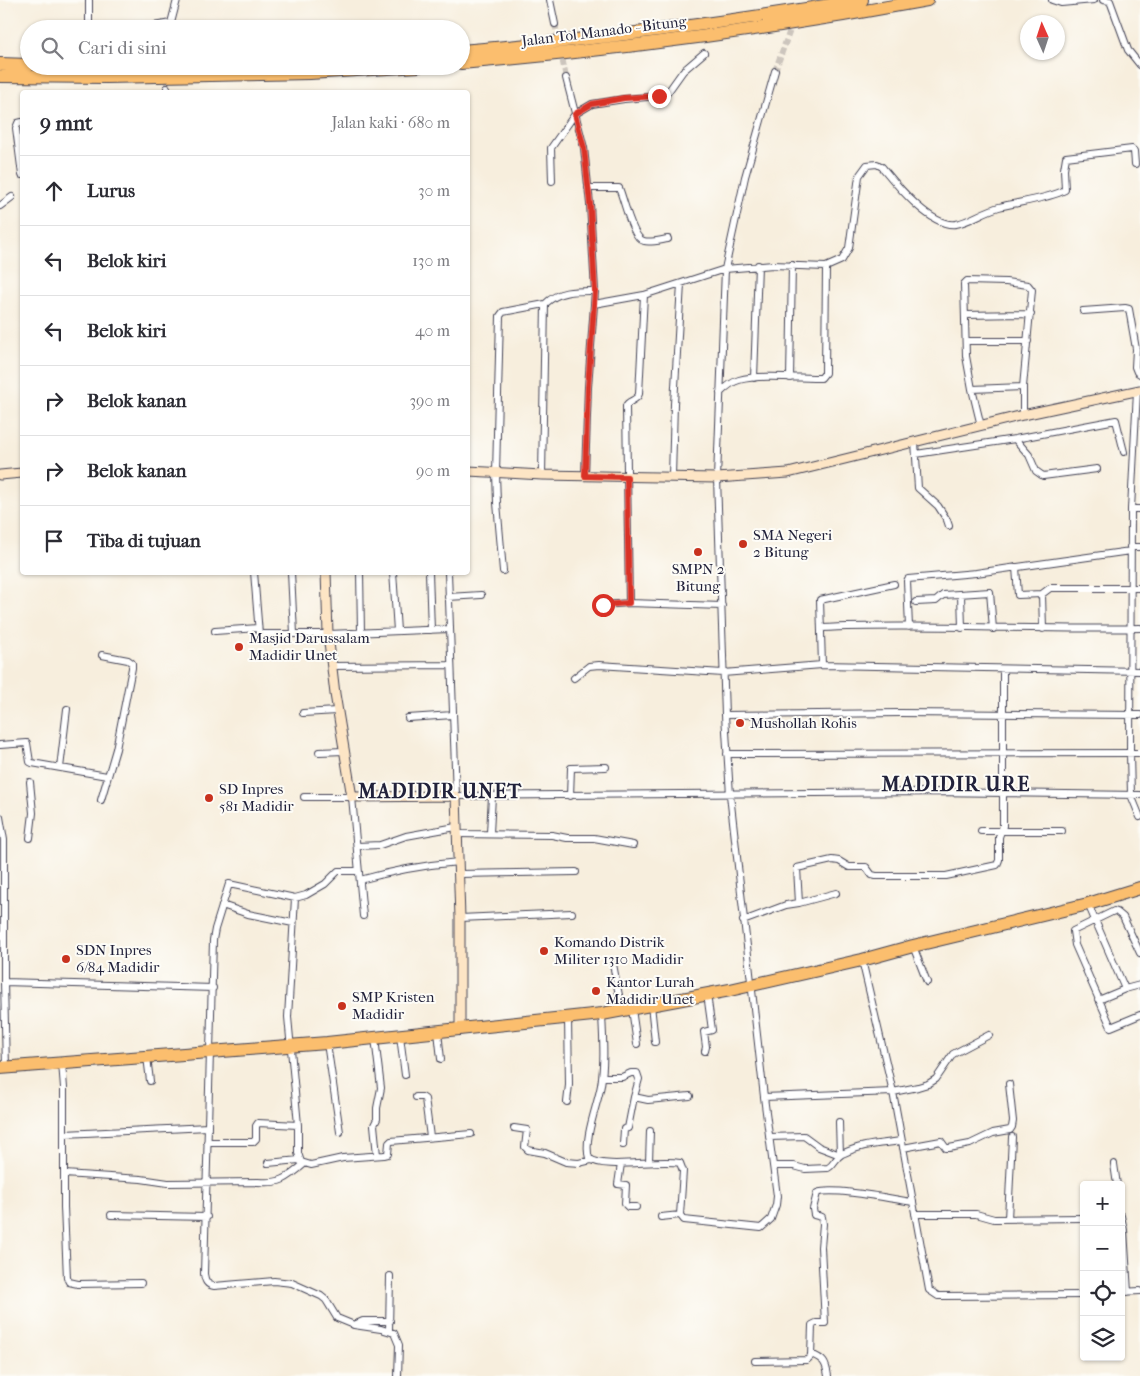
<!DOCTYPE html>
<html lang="id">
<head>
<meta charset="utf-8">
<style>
	body { margin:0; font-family:"IM FELL French Canon",serif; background:#f7f7f7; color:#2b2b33 }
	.controls { position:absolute; right:15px; bottom:15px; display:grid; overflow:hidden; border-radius:5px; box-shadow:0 1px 4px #0004 }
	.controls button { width:45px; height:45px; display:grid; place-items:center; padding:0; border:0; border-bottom:1px solid #e1e1e2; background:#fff; color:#2b2b33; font:25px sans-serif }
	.compass { position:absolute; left:1020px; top:15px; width:45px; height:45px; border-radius:50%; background:#fff; box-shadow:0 1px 4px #0004; rotate:357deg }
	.stop { position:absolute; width:15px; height:15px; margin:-11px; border:4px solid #d93025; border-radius:50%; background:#fff }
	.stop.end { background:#d93025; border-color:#fff; box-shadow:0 1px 5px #0008 }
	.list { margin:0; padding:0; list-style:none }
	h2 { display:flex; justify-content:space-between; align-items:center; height:65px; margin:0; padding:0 20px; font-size:21px }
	h2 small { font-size:16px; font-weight:400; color:#7c7c81 }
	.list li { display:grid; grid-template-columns:32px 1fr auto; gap:15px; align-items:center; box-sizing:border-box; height:70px; padding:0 20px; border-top:1px solid #e1e1e2 }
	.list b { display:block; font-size:19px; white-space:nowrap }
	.list em { font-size:16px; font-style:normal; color:#7c7c81 }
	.icon { flex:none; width:28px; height:28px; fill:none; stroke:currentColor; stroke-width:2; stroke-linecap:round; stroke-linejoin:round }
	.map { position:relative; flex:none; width:1140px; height:1376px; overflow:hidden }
	.search { position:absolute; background:#fff; box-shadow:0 1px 4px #0004; left:20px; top:20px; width:450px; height:55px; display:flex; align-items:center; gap:12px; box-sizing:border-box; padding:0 18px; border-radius:28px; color:#7c7c81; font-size:19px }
	.panel { position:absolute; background:#fff; box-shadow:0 1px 4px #0004; left:20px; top:90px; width:450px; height:485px; border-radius:5px }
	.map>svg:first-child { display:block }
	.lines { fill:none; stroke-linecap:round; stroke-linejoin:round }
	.street-tunnel { stroke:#ccc5bd; stroke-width:6; stroke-dasharray:6 3; stroke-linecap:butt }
	.street-casing { stroke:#424153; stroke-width:8 }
	.secondary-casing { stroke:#424153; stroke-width:11 }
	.highway-casing { stroke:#424153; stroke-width:14 }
	.street { stroke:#fff; stroke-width:6 }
	.secondary { stroke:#fde5c5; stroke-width:9 }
	.highway { stroke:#fbbe6e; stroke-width:12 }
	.route { stroke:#d93025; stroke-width:6 }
	.poi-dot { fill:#c8321e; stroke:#fdfcf7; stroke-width:2 }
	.labels { text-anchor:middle; stroke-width:4; stroke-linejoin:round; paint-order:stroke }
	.street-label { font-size:15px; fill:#22223b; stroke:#fdfcf7 }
	.poi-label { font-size:15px; fill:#22223b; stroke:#fdfcf7; text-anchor:start }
	.district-label { font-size:20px; font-weight:bold; letter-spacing:1px; fill:#22223b; stroke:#fdfcf7 }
</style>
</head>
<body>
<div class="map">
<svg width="1140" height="1376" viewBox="0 0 1140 1376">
	<rect width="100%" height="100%" fill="#fdfcf7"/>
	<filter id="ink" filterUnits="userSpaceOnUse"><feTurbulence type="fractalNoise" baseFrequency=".02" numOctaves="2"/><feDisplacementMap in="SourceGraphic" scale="10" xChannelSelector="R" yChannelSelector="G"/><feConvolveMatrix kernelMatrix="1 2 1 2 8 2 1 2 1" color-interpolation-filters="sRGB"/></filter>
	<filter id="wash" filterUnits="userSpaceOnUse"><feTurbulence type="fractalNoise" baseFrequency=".0096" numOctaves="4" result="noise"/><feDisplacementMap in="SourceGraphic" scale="20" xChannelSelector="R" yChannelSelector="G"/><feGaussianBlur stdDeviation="1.12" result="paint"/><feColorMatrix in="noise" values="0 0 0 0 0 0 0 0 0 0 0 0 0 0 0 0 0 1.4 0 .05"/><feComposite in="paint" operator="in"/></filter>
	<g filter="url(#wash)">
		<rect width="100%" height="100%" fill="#f7eedd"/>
	</g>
	<g filter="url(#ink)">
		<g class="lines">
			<path class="street-tunnel" d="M555,24L559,42
				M561,52L566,78
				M775,71L793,22
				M167,88V66"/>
			<g class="street-casing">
				<path id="street" d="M550,0L555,24
					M1052,0L1061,3L1094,0
					M1103,0L1110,1L1128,50L1140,65
					M89,29V0
					M136,29L171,23L177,0
					M566,78L584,148L590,204L595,291L588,387L585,475
					M167,88V92
					M22,122L18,123L16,128L22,175
					M552,181L551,148L575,114L592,104L624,99L659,96L668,92L683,71L704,53
					M588,188H619C624,199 632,239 644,241C650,243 661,240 668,239
					M0,206L12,197
					M594,304L644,295L725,269L773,265L826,267L842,260L849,248L859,176L867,165L877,164L882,167C896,184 931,228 956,224C969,222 984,211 999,207C1018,202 1048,199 1065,190L1064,169L1066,157L1132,149L1134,151L1135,164
					M1083,311L1125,308L1129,309L1136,349L1135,367L1137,372L1140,374
					M965,315L1031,314
					M966,341H1028
					M754,378L758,265
					M790,378L792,265
					M972,389L1023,387
					M1137,391L1131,509L1130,753L1131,795L1140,817
					M720,393C725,388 732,382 739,380C759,374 799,378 821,378L825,373L826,267
					M981,426L972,389L966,356L964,284L967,281L1006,282L1028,285L1032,290L1023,387V415
					M1015,439L1116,420L1124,452
					M915,442L918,488L938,506L947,520L949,526
					M916,454L1015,439L1029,455L1036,471L1043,476L1097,469
					M542,475L545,304C559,290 576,291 595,291
					M672,477L674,404L681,284
					M1131,509H1140
					M1130,547H1140
					M1016,567L1018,595L1042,594
					M503,571L497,503L496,473L500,316L503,312L545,304
					M254,572L259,634H328L449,629
					M291,572L294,634
					M360,572L361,632
					M393,572L397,631
					M429,572L431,630
					M448,572L456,796L931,792L1140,795
					M961,594L962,628
					M448,597L481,595
					M916,602L936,601L943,595L990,592L993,629
					M629,603L626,406C628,400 637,401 639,394L644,295
					M603,605L629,603L722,606
					M909,627L907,581L908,579L976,573L1130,551
					M821,628C927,623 1034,631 1140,628
					M1043,629L1042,594L1050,588H1140
					M215,631L258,628
					M822,665L820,600L894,584
					M331,666L451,665
					M574,678L589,666L599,665L723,673L822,665L1140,671
					M303,713L337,711
					M725,715L900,713L1140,715
					M408,718L453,715
					M0,745L27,743L30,762L32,763L107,776
					M319,752L344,751
					M727,754L1140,753
					M60,768L67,709
					M30,782L33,813L30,838
					M570,796L571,768L606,767
					M304,797H352L363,916
					M101,800L116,749L132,668V663L128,660L102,655
					M0,817L4,840V982L6,1068
					M981,831H1062
					M490,833L492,796
					M456,834L552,835L567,838H594L633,845
					M357,846L380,845L406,836L456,827
					M358,871H338L325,884L306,895L295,898L229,884L215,929L213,940L204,1274C205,1281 207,1285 214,1286L274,1281L292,1283L321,1296L326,1300L337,1318L354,1325L363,1321H390
					M458,874L576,872
					M360,880C392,871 424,865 458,862
					M295,898L288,1017L298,1125V1153L301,1162L311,1165L343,1158L384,1155L388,1154L389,1143L391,1141L471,1134
					M799,903L836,893
					M1088,904L1125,989
					M222,905L248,914L293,923
					M460,918L572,913
					M743,921L786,905L799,903L797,868L832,860L839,861L849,867H866L872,875L876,876H946L997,865L999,860V837L1003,826V669
					M913,946L927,982
					M1140,953L1123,917L1117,912L1114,911L1073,931L1075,945L1111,1027L1140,1015
					M862,960L893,1092L929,1290L938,1296L1084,1295
					M613,964L622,1011
					M4,982L213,988
					M1098,999H1101L1125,989L1140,985
					M651,1005L655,1042
					M632,1009L637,1044
					M602,1014C603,1038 605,1061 601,1085C598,1104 583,1139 589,1158C604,1171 658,1158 680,1163L683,1171L680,1215L684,1220L761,1228L771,1219L776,1205L777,1196L764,1097L730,795L725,715L717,478L725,269L745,177L775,71
					M438,1032L441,1059
					M400,1036L405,1075
					M375,1038L381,1088L377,1108V1119L374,1125L377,1155
					M327,1043L340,1132
					M705,1051L706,1047L704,1032L712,1030L707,994
					M147,1057L150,1081
					M62,1063L64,1088V1207L67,1278L69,1282L78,1284L141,1283
					M602,1077H622L631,1073H637L639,1079L634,1097L648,1100L690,1096
					M416,1097H422L425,1099L430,1137
					M764,1097L893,1092L918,1087L928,1084L936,1079L953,1054L989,1035
					M567,1102L569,1085L568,1018
					M514,1128L527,1130L525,1147L528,1150L545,1153L566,1162L579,1163L591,1160
					M65,1134L208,1127
					M769,1137L804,1136L819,1147L840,1155L839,1122
					M207,1142H253L256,1139V1126L258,1123L298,1125
					M623,1145L624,1129L628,1128L634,1097
					M903,1148L941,1141L946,1148H949L970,1144L993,1133L1010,1130L1012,1127L1013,1121L1009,1084
					M649,1162L650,1131
					M268,1163L299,1160
					M621,1164L618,1184L626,1185L625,1204L628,1207H636
					M1114,1164L1117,1185
					M773,1166H794L805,1169L828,1168C834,1165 835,1158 842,1154C861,1144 880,1144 901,1141
					M64,1174L141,1179L168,1183L258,1182C280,1184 287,1179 304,1164
					M915,1214H976L994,1219L1084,1218
					M111,1215L207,1217
					M1121,1216L1124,1230L1128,1292
					M661,1217L680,1215
					M1008,1219L1012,1137
					M1121,1292L1140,1291
					M354,1325L381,1329L394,1333L399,1345L398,1376
					M389,1331L390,1276
					M811,1354C824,1359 826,1363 828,1376
					M755,1361L807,1360L811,1356L812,1325L816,1323H825L821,1247L823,1224L822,1217L814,1215L813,1209L817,1193C834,1187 892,1199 913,1202"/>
			</g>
			<g class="secondary-casing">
				<path id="secondary" d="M468,471L542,475L717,478L788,473L1023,415L1140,390
					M0,475L22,473
					M326,572L328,634L335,694L352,797L456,796L460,918V1030"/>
			</g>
			<g class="highway-casing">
				<path id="highway" d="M461,51C595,40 729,22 862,0
					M461,63C617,50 773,29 927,0
					M0,64L29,65
					M0,76L106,77L310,73L419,66
					M0,1068L327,1043L602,1014L730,990L862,960L913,946L1088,904L1140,888"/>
			</g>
			<use href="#street" class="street"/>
			<use href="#secondary" class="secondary"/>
			<use href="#highway" class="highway"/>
		</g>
	</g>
	<g class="lines" filter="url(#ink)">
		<path class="route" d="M603,605L629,603L627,477L585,476L588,387L595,291L590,204L584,148L575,114L592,104L624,98L659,96"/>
	</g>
	<g class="poi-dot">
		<circle cx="743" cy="544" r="5"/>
		<circle cx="698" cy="552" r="5"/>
		<circle cx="239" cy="647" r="5"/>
		<circle cx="740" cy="723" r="5"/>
		<circle cx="209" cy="798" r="5"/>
		<circle cx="544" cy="951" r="5"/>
		<circle cx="66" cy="959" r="5"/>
		<circle cx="596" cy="991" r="5"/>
		<circle cx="342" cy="1006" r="5"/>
	</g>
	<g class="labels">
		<g class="street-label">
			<text transform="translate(604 31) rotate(-7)" y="5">Jalan Tol Manado - Bitung</text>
		</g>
		<g class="poi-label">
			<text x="753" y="540">SMA Negeri<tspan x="753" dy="17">2 Bitung</tspan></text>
			<text x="698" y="574" text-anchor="middle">SMPN 2<tspan x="698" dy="17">Bitung</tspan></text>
			<text x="249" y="643">Masjid Darussalam<tspan x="249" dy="17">Madidir Unet</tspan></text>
			<text x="750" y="728">Mushollah Rohis</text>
			<text x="219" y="794">SD Inpres<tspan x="219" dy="17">581 Madidir</tspan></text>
			<text x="554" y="947">Komando Distrik<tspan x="554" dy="17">Militer 1310 Madidir</tspan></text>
			<text x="76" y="955">SDN Inpres<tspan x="76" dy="17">6/84 Madidir</tspan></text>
			<text x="606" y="987">Kantor Lurah<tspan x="606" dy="17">Madidir Unet</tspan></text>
			<text x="352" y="1002">SMP Kristen<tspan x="352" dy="17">Madidir</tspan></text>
		</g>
		<g class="district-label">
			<text x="956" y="791">MADIDIR URE</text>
			<text x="440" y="798">MADIDIR UNET</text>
		</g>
	</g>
</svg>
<div class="controls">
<button>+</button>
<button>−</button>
<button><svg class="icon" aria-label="locate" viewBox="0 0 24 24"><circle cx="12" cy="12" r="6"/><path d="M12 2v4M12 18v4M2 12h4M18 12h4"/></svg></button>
<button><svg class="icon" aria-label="layers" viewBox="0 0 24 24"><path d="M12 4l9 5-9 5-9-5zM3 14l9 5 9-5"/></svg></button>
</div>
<svg class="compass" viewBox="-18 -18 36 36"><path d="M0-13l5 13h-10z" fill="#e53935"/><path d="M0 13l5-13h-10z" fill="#7c7c81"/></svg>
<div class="stop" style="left:603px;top:605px"></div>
<div class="stop end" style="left:659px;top:96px"></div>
<div class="search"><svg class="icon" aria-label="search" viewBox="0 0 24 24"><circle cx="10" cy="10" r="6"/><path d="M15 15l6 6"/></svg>Cari di sini</div>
<section class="panel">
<h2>9 mnt<small>Jalan kaki · 680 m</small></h2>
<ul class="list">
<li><svg class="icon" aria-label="ahead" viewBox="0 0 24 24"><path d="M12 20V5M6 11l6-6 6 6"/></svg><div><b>Lurus</b></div><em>30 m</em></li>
<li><svg class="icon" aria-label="left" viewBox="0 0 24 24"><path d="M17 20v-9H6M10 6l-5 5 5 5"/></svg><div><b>Belok kiri</b></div><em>130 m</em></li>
<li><svg class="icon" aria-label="left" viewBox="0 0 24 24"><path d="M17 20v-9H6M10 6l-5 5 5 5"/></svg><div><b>Belok kiri</b></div><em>40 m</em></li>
<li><svg class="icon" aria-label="right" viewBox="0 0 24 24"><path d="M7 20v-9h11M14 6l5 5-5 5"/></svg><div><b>Belok kanan</b></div><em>390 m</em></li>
<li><svg class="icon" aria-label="right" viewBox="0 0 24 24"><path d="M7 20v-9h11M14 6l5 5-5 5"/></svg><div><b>Belok kanan</b></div><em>90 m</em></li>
<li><svg class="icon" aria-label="arrive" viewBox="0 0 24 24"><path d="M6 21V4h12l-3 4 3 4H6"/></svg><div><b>Tiba di tujuan</b></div></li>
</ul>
</section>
</div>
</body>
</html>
